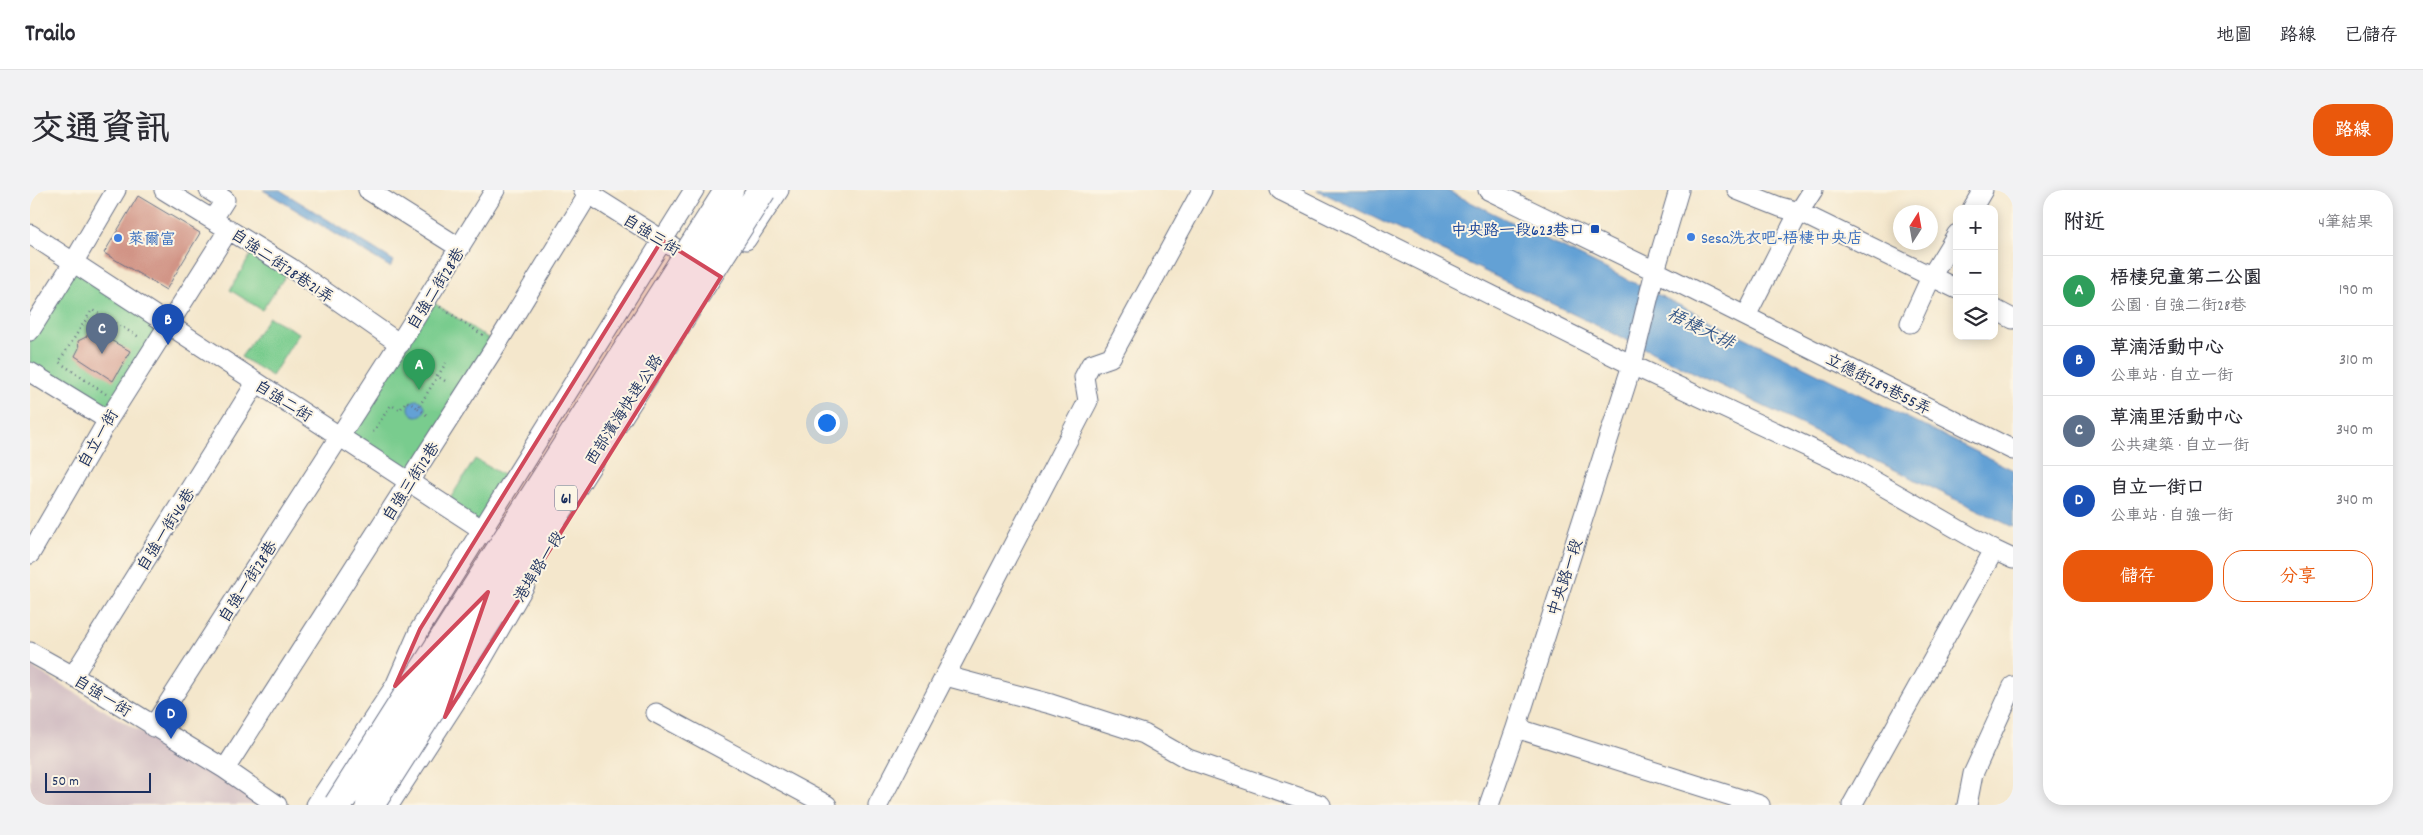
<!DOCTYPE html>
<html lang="zh-TW">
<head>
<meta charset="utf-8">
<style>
	body { margin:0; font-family:Dekko,"LXGW WenKai TC",sans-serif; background:#f2f2f3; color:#2b2b33 }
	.controls { position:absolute; right:15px; top:15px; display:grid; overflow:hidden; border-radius:10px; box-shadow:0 2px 12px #0003 }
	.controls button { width:45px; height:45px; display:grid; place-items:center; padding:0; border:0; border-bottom:1px solid #e1e1e2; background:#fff; color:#2b2b33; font:25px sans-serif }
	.compass { position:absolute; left:1863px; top:15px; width:45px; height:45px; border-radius:50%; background:#fff; box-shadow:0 2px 12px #0003; rotate:11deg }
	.scale { position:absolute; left:15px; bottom:12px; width:106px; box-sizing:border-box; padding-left:5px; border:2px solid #1b2f5e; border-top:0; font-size:14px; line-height:18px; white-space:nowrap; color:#1b2f5e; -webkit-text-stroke:4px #fcf5e5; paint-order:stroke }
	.you { position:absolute; left:796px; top:232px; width:18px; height:18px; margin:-12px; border:4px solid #fff; border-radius:50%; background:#1a73e8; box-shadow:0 0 0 8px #1a73e833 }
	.badge { display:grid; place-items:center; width:32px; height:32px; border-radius:50%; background:#ea580c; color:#fff; font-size:16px; font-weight:700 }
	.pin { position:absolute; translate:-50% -41px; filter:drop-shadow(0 1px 2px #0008) }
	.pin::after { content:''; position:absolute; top:26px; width:18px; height:15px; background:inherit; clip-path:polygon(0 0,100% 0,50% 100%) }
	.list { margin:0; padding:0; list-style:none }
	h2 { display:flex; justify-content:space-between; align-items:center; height:65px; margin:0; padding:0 20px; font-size:21px }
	h2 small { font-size:16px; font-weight:400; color:#7c7c81 }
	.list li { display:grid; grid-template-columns:32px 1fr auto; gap:15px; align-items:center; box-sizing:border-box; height:70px; padding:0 20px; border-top:1px solid #e1e1e2 }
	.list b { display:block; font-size:19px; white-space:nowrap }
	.list p { margin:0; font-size:16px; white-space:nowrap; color:#7c7c81 }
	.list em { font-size:16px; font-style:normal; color:#7c7c81 }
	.actions { display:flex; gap:10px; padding:15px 20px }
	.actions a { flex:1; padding:11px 0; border:1px solid #ea580c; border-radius:20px; text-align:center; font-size:18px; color:#ea580c }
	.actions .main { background:#ea580c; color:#fff }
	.icon { flex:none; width:28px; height:28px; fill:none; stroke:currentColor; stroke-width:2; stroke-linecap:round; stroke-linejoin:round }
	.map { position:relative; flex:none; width:1983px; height:615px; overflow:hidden; border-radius:20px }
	header { display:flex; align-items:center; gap:30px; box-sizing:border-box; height:70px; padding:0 25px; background:#fff; border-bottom:1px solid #e1e1e2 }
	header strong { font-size:24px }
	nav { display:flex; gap:28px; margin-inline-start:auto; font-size:18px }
	.intro { display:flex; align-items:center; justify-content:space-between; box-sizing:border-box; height:120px; padding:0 30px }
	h1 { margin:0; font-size:35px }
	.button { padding:12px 22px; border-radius:20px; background:#ea580c; color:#fff; font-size:18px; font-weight:700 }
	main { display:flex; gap:30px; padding:0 30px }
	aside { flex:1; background:#fff; border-radius:20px; box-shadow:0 2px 12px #0003 }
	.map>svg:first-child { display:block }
	.industrial { fill:#d2bec3 }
	.green { fill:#79cc8e; stroke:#4a7e76 }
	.water { fill:#64a1d5; stroke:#40689a }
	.building { fill:#d19486 }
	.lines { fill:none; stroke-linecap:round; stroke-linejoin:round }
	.minor-casing { stroke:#676f84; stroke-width:21 }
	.path { stroke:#676f84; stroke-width:2.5; stroke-dasharray:1 4; stroke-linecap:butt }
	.minor { stroke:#fff; stroke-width:19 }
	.highway-bridge-casing { stroke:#676f84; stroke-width:30; stroke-linecap:butt }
	.highway-bridge { stroke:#fff; stroke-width:28 }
	.marked { fill:#d1495b; fill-opacity:0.2; stroke:#d1495b; stroke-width:4; stroke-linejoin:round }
	.transit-dot { fill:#1a4fb4; stroke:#fcf5e5; stroke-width:2 }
	.shop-dot { fill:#3f7fe0; stroke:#fcf5e5; stroke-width:2 }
	.labels { text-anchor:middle; stroke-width:4; stroke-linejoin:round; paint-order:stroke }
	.shield { fill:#fcf5e5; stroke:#5e6a86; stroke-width:1 }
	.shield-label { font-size:15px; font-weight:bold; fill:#1b2f5e }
	.transit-label { font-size:16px; fill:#164399; stroke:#fcf5e5; text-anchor:end }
	.street-label { font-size:16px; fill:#1b2f5e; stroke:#fcf5e5 }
	.shop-label { font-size:16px; fill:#366cbe; stroke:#fcf5e5; text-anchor:start }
	.water-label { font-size:18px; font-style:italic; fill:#355788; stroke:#fcf5e5 }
</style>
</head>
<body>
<header>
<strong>Trailo</strong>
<nav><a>地圖</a><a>路線</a><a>已儲存</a></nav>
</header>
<div class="intro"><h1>交通資訊</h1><a class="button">路線</a></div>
<main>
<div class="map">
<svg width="1983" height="615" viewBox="0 0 1983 615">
	<rect width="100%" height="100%" fill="#fcf5e5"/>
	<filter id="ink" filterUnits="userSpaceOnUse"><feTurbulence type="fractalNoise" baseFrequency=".02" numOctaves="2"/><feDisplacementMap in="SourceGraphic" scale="10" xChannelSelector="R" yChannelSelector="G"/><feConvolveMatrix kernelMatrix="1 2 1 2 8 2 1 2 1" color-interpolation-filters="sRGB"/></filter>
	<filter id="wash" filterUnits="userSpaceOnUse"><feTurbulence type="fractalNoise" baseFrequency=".0096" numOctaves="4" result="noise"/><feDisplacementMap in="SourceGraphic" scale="20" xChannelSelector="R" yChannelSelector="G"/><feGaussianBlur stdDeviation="1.12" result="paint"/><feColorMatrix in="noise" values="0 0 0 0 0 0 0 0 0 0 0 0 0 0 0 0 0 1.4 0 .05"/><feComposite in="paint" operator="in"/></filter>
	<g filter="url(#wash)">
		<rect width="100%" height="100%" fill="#f4e7cc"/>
		<path class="industrial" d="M0,476L226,611L229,615H0Z"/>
		<path class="green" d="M226,56L261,78L232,120L200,100Z
			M43,73L138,134L78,230L0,182V141Z
			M398,109L467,154L380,290L310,245Z
			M239,127L269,143L242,186L211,167Z
			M445,269L482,290L452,339L416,315Z"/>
		<path class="water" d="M233,0H250L364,71L360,77Z
			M1287,0H1416L1983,280V337Z
			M379 218a8 8 0 1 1 16 0a8 8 0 1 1-16 0Z"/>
		<g id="blocks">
			<path class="building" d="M108,6L170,43L136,100L74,63Z
				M61,139L100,161L83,191L45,166L49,158L48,151L56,147Z"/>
		</g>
	</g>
	<g filter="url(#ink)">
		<use href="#blocks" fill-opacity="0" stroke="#676f84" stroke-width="1"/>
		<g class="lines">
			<g class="minor-casing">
				<path id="minor" d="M134,0L261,78L370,154
					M179,0L195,10L183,29
					M338,0L430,58
					M553,0L667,72
					M1250,0L1602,175L1818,276L1964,360L1983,369
					M1458,0L1625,81L1983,260
					M1707,0L1750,17L1769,22L1927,99
					M1942,19L1953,0
					M0,44L462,346
					M716,50L749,0
					M1964,119L1983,129
					M1716,126L1769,22L1783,0
					M1880,133L1902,85L1927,44
					M0,141L43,73L86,0
					M0,182L78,230
					M579,214L621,149
					M0,364L78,230L199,39
					M0,462L43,486L195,579L247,615
					M43,486L226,193
					M916,486L1021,514L1114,544L1158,569L1291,615
					M626,523L797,615
					M123,537L376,143L465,0
					M1486,538L1730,615
					M195,579L467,154L561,0
					M286,615L365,496L390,439L664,0
					M359,615L443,485L495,395
					M848,615L1058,211L1054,187L1061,174L1081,167L1172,0
					M1459,615L1486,538L1602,175L1625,81L1649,0
					M1822,615L1964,360
					M1937,615L1943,584L1983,496"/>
			</g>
			<path class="path" d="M410,117L453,145
				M397,180L417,192
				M76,204L29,172L62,120L111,148
				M388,218L399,227
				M343,242L361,215L370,220L376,211L388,218L416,173"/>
			<use href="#minor" class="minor"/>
			<g class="highway-bridge-casing">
				<path id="highway-bridge" d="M308,615L699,0
					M340,615L732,0"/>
			</g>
			<use href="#highway-bridge" class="highway-bridge"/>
		</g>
	</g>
	<path class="marked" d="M632,50L691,87L415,527L458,402L365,496L390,439Z"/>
	<rect class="transit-dot" x="1560" y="34" width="10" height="10" rx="2.5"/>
	<g class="shop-dot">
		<circle cx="1661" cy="47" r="5"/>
		<circle cx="88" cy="48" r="5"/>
	</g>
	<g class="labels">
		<rect class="shield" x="525" y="295.5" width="22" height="25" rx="4"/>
		<g class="shield-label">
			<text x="536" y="313">61</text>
		</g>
		<g class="transit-label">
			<text x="1555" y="45">中央路一段623巷口</text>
		</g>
		<g class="street-label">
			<text transform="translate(622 44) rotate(32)" y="6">自強三街</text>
			<text transform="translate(253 75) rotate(34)" y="6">自強二街28巷21弄</text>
			<text transform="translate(405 98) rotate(-58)" y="6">自強二街28巷</text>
			<text transform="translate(1849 193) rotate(27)" y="6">立德街289巷55弄</text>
			<text transform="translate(254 210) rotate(32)" y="6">自強二街</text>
			<text transform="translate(593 219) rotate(-57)" y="6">西部濱海快速公路</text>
			<text transform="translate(67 248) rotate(-60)" y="6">自立一街</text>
			<text transform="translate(380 291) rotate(-57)" y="6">自強三街12巷</text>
			<text transform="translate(135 339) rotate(-58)" y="6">自強一街46巷</text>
			<text transform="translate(508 376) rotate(-58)" y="6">港埠路一段</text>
			<text transform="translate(1534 387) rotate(-72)" y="6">中央路一段</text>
			<text transform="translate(217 391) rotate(-57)" y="6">自強一街28巷</text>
			<text transform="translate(73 505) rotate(32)" y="6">自強一街</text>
		</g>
		<g class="shop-label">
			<text x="1671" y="53">Sesa洗衣吧-梧棲中央店</text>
			<text x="98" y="54">萊爾富</text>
		</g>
		<g class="water-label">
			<text transform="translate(1671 138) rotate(26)" y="6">梧棲大排</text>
		</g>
	</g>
</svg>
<div class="controls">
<button>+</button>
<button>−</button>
<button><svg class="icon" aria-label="layers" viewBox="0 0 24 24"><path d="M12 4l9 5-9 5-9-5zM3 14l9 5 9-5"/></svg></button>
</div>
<svg class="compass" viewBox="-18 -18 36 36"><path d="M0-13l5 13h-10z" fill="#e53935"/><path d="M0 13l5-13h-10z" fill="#7c7c81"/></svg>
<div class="scale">50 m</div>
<div class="you"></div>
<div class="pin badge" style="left:389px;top:200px;background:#2e9e5b">A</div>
<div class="pin badge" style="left:138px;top:155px;background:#1a4fb4">B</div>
<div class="pin badge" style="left:72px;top:164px;background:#5c6f8a">C</div>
<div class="pin badge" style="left:141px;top:549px;background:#1a4fb4">D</div>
</div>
<aside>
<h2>附近<small>4筆結果</small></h2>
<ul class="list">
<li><span class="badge" style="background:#2e9e5b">A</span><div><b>梧棲兒童第二公園</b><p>公園 · 自強二街28巷</p></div><em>190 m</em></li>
<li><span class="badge" style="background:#1a4fb4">B</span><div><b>草湳活動中心</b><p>公車站 · 自立一街</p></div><em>310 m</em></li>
<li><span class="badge" style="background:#5c6f8a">C</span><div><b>草湳里活動中心</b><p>公共建築 · 自立一街</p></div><em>340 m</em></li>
<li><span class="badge" style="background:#1a4fb4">D</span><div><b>自立一街口</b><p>公車站 · 自強一街</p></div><em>340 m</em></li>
</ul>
<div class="actions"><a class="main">儲存</a><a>分享</a></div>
</aside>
</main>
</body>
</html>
